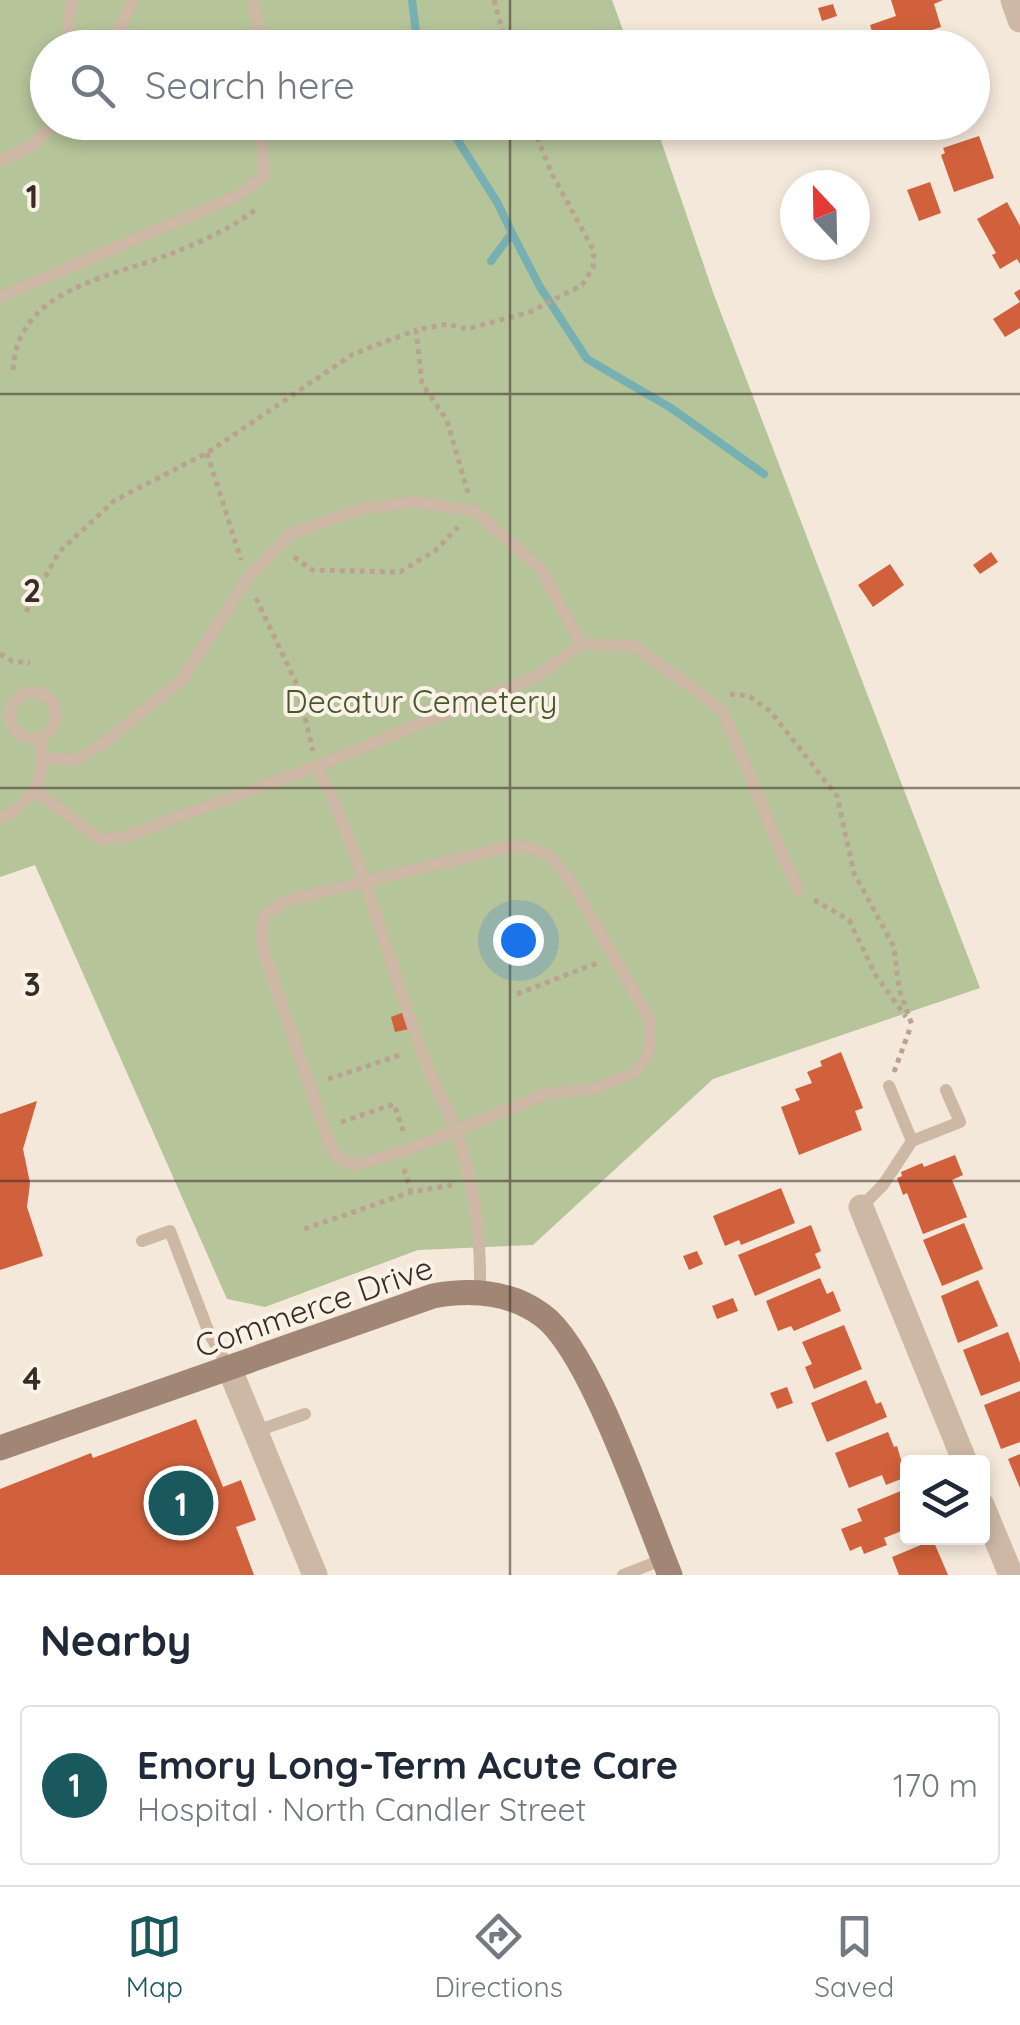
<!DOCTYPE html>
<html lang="en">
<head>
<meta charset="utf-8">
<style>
	body { margin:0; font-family:Quicksand,sans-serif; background:#f6f6f7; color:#1f2937 }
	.controls { position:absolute; right:30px; bottom:30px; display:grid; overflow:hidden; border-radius:10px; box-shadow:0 5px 15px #0003 }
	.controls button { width:90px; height:90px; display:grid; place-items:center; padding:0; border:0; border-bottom:2px solid #e0e1e3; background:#fff; color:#1f2937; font:50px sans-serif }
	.compass { position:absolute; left:780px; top:170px; width:90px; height:90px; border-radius:50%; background:#fff; box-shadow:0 5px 15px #0003; rotate:338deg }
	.you { position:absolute; left:518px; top:940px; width:35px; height:35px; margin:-25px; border:8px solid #fff; border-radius:50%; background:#1a73e8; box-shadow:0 0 0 15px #1a73e833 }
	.badge { display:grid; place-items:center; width:65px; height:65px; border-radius:50%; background:#19585d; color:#fff; font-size:32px; font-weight:700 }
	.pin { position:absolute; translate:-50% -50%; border:5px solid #fff; box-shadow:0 2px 10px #0006 }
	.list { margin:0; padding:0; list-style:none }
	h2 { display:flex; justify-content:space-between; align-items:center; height:130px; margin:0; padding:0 40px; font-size:42px }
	h2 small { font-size:32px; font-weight:400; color:#747a83 }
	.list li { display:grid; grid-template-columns:65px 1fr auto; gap:30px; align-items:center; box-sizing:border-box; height:160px; margin:0 20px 20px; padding:0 20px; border:2px solid #e0e1e3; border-radius:10px }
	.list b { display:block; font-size:38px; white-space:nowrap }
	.list p { margin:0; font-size:32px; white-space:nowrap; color:#747a83 }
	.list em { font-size:32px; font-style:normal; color:#747a83 }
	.icon { flex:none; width:55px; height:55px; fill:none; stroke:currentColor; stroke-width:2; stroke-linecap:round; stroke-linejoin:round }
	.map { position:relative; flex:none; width:1020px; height:1575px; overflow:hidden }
	.search { position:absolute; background:#fff; box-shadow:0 5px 15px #0003; left:30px; right:30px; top:30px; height:110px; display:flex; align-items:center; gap:25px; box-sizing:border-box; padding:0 35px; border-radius:55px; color:#747a83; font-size:38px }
	.sheet { height:310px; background:#fff }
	nav { display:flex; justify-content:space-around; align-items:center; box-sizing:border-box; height:140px; border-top:2px solid #e0e1e3; background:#fff; font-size:28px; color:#747a83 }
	nav a { display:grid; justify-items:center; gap:5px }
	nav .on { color:#19585d }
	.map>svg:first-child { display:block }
	.green { fill:#b5c499 }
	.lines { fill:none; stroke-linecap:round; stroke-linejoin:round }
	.stream { stroke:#77b0b3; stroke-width:8 }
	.building { fill:#d0613c }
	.path { stroke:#b9a28f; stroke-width:5; stroke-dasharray:5 5; stroke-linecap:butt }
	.lane { stroke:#cdb8a5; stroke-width:12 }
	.street { stroke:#cdb8a5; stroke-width:25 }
	.secondary { stroke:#a18676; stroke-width:25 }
	.grid { fill:none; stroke:#382c27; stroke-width:2.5; stroke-opacity:0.55 }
	.labels { text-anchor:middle; stroke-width:8; stroke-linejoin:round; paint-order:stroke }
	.park-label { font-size:32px; fill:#465829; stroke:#fbf2e7 }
	.street-label { font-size:32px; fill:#382c27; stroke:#fbf2e7 }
	.grid-label { font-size:32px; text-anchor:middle; font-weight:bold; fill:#382c27; stroke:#fbf2e7; stroke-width:8; stroke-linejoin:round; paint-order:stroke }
</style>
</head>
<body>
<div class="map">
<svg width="1020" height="1575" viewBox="0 0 1020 1575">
	<rect width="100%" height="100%" fill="#f4e8da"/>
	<path class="green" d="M0,0H612L629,47L48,48V122L655,123L714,295L980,988L713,1079L533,1245L418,1250L265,1307L227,1299L35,865L0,877Z"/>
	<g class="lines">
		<path class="stream" d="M412,0L418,48
			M446,122L497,202L512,233L491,261
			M512,233L540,287L587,359L671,408L764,474"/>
	</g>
	<path class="building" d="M891,0H943L934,4L941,27L877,48L870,25L896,16Z
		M833,4L837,16L822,21L818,8Z
		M979,136L994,178L954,192L941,155L945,153L943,148Z
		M930,182L941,213L919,221L907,190Z
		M1007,202L1020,226V264L1017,259L1000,269L992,255L996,253L977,219Z
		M1020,289V328L1005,337L993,319L1020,302L1014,293Z
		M991,552L998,562L980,574L973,565Z
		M890,564L904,585L873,607L858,585Z
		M404,1012L409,1029L395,1032L391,1017Z
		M841,1052L863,1108L855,1111L862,1130L799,1155L781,1107L800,1100L795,1089L812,1083L807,1072L822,1066L820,1061Z
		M37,1101L23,1149L30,1183L27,1207L43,1256L0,1270V1114Z
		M955,1155L963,1175L952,1180L967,1217L923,1234L907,1193L903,1195L897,1178L902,1176L901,1172L922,1163L924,1167Z
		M781,1188L795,1223L741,1245L739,1240L725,1246L713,1216Z
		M964,1223L983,1269L942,1286L923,1240Z
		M811,1225L821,1251L815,1254L821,1268L755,1296L738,1255Z
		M697,1251L703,1264L689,1270L683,1256Z
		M820,1278L827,1294L833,1291L841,1311L794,1331L791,1326L778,1331L766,1301Z
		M978,1280L998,1326L958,1343L941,1296Z
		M733,1298L738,1311L717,1319L712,1306Z
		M844,1325L862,1369L814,1389L805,1367L812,1364L802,1342Z
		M1008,1332L1020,1363V1381L981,1396L963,1350Z
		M866,1380L876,1404L881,1402L887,1417L827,1442L811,1403Z
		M787,1387L793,1403L777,1409L770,1393Z
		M1020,1391V1442L1001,1449L984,1405Z
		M196,1419L223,1487L241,1480L256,1520L236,1527L254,1575H0V1489L91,1453L93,1458Z
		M888,1432L894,1447L897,1446L906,1477L886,1485L882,1475L849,1488L835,1453Z
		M1020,1454V1488L1008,1459Z
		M908,1488V1539L904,1530L884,1538L887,1545L864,1554L861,1546L850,1551L841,1529L862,1521L857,1509Z
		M933,1540L948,1575H899L892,1557Z"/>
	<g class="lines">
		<path class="path" d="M494,0L507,48
			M13,370C17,289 109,278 170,254C201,242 232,228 259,207
			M207,453L241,560
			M468,493L447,420L422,384L416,330L447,324L467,329L530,312L582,285L593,268L594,251L552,174L531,122
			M294,557L312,570L400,572L436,550L458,527
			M256,598L297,685L313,751
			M26,612L59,552L115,500L207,453L353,354L416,330
			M0,654L12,661L30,663
			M730,694L749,696L771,712L837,796L854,873L894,947L899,989L912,1025
			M814,900L849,920L875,974L906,1017
			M517,994L597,963
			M894,1072L911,1026
			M328,1079L403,1054
			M341,1122L394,1104L403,1131
			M404,1169L411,1192
			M304,1229L411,1192L452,1185"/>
		<path class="lane" d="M253,0L262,48
			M66,48L72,0
			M111,48L133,0
			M0,161L29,147L59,122
			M0,297L239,195L264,176L261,122
			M10 715a23 23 0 1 1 46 0a23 23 0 1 1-46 0Z
			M45,758L76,760L102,744L182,680L247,579L292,533L361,509L413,502L474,511L541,569L581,644L635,646L722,710L798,891
			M317,766C361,855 386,951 419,1044C430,1078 449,1109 460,1143C476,1192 481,1241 480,1293
			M35,791L102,840L124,837L317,766L536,677L581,644
			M0,819C34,802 49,773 39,737
			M512,846L532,848L549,856L568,877L649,1018L650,1049L644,1062L634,1073L593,1089L546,1094L409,1149L366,1162L353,1165L338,1158L329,1142L264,952L261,935L264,916L285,901Z
			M912,1141L960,1122L946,1090
			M861,1207L883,1185L912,1141L889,1086
			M142,1241L170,1231L209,1333L230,1370
			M257,1431L305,1414
			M623,1575L664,1559"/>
		<path class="street" d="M1013,0L1020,20
			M861,1207L965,1462
			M230,1370L315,1575
			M982,1505L1011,1575"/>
		<path class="secondary" d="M0,1448L433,1296C471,1289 509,1291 542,1315C590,1349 645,1515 670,1575"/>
	</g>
	<path class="grid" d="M510,0V48M510,122V1575M0,394H1020M0,788H1020M0,1181H1020"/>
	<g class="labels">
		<g class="park-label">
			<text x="421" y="713">Decatur Cemetery</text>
		</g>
		<g class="street-label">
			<text transform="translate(314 1307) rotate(-19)" y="11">Commerce Drive</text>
		</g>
	</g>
	<g class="grid-label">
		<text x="32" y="208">1</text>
		<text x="32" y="602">2</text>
		<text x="32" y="996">3</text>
		<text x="32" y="1390">4</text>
	</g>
</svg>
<div class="controls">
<button><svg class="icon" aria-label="layers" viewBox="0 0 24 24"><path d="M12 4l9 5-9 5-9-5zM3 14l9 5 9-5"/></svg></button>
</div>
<svg class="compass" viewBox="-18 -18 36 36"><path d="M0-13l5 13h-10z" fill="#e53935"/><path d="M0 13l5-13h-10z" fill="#747a83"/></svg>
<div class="you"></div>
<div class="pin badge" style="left:181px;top:1503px">1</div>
<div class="search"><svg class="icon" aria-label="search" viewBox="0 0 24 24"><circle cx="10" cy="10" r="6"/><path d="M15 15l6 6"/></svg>Search here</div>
</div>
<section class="sheet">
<h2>Nearby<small></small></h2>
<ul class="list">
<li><span class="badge">1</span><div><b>Emory Long-Term Acute Care</b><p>Hospital · North Candler Street</p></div><em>170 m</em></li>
</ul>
</section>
<nav>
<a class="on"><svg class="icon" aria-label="map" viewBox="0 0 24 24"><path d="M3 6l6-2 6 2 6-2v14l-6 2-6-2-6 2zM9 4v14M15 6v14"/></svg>Map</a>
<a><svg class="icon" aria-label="directions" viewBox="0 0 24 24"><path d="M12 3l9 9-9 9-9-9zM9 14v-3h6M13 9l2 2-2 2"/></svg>Directions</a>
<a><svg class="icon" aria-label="saved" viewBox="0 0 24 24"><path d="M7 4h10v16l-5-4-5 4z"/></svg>Saved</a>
</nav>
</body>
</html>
